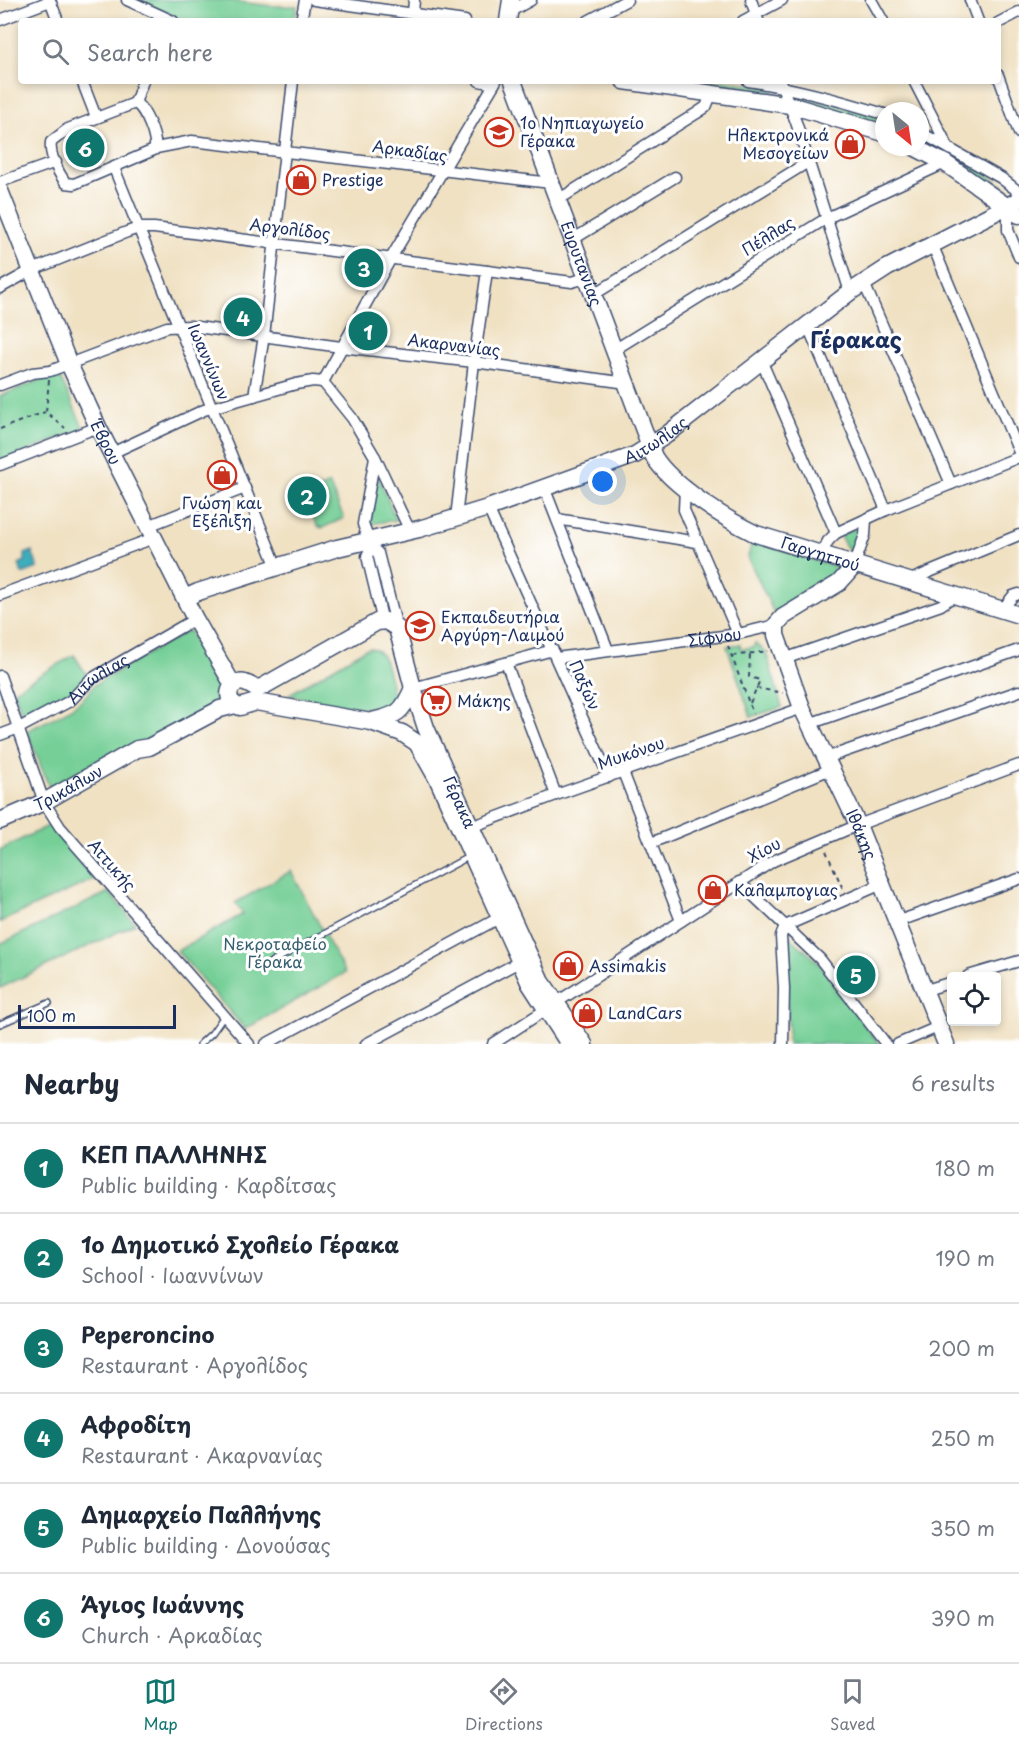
<!DOCTYPE html>
<html lang="en">
<head>
<meta charset="utf-8">
<style>
	body { margin:0; font-family:"Playpen Sans",sans-serif; background:#f2f2f3; color:#1f2937 }
	.controls { position:absolute; right:18px; bottom:18px; display:grid; overflow:hidden; border-radius:6px; box-shadow:0 3px 9px #0003 }
	.controls button { width:54px; height:54px; display:grid; place-items:center; padding:0; border:0; border-bottom:2px solid #e0e1e3; background:#fff; color:#1f2937; font:30px sans-serif }
	.compass { position:absolute; left:875px; top:102px; width:54px; height:54px; border-radius:50%; background:#fff; box-shadow:0 3px 9px #0003; rotate:150deg }
	.scale { position:absolute; left:18px; bottom:15px; width:158px; box-sizing:border-box; padding-left:6px; border:3px solid #1b2f5e; border-top:0; font-size:16px; line-height:21px; white-space:nowrap; color:#1b2f5e; -webkit-text-stroke:4px #fff; paint-order:stroke }
	.you { position:absolute; left:603px; top:482px; width:21px; height:21px; margin:-15px; border:4px solid #fff; border-radius:50%; background:#1a73e8; box-shadow:0 0 0 9px #1a73e833 }
	.badge { display:grid; place-items:center; width:39px; height:39px; border-radius:50%; background:#0f766e; color:#fff; font-size:20px; font-weight:700 }
	.pin { position:absolute; translate:-50% -50%; border:3px solid #fff; box-shadow:0 2px 6px #0006 }
	.list { margin:0; padding:0; list-style:none }
	h2 { display:flex; justify-content:space-between; align-items:center; height:78px; margin:0; padding:0 24px; font-size:26px }
	h2 small { font-size:20px; font-weight:400; color:#747a83 }
	.list li { display:grid; grid-template-columns:39px 1fr auto; gap:18px; align-items:center; box-sizing:border-box; height:90px; padding:0 24px; border-top:2px solid #e0e1e3 }
	.list b { display:block; font-size:22px; white-space:nowrap }
	.list p { margin:0; font-size:20px; white-space:nowrap; color:#747a83 }
	.list em { font-size:20px; font-style:normal; color:#747a83 }
	.icon { flex:none; width:33px; height:33px; fill:none; stroke:currentColor; stroke-width:2; stroke-linecap:round; stroke-linejoin:round }
	.map { position:relative; flex:none; width:1019px; height:1044px; overflow:hidden }
	.search { position:absolute; background:#fff; box-shadow:0 3px 9px #0003; left:18px; right:18px; top:18px; height:66px; display:flex; align-items:center; gap:15px; box-sizing:border-box; padding:0 21px; border-radius:6px; color:#747a83; font-size:22px }
	.sheet { height:618px; background:#fff }
	nav { display:flex; justify-content:space-around; align-items:center; box-sizing:border-box; height:84px; border-top:2px solid #e0e1e3; background:#fff; font-size:16px; color:#747a83 }
	nav a { display:grid; justify-items:center; gap:3px }
	nav .on { color:#0f766e }
	.map>svg:first-child { display:block }
	.green { fill:#74cf96; stroke:#487f7a; stroke-width:1.5 }
	.water { fill:#3eadbb; stroke:#2c6e8c; stroke-width:1.5 }
	.lines { fill:none; stroke-linecap:round; stroke-linejoin:round }
	.lane-casing { stroke:#3b4a6d; stroke-width:8 }
	.street-casing { stroke:#3b4a6d; stroke-width:13 }
	.secondary-casing { stroke:#3b4a6d; stroke-width:19 }
	.path { stroke:#3b4a6d; stroke-width:2; stroke-dasharray:4.5 4.5; stroke-linecap:butt }
	.lane { stroke:#fff; stroke-width:5 }
	.street { stroke:#fff; stroke-width:10 }
	.secondary { stroke:#fff; stroke-width:16 }
	.labels { text-anchor:middle; stroke-width:6; stroke-linejoin:round; paint-order:stroke }
	.poi-label { font-size:16px; fill:#1b2f5e; stroke:#fff; text-anchor:start }
	.street-label { font-size:16px; fill:#1b2f5e; stroke:#fff }
	.park-label { font-size:16px; fill:#365f6f; stroke:#fff }
	.district-label { font-size:22px; font-weight:bold; fill:#1b2f5e; stroke:#fff }
</style>
</head>
<body>
<div class="map">
<svg width="1019" height="1044" viewBox="0 0 1019 1044">
	<rect width="100%" height="100%" fill="#fff"/>
	<filter id="ink" filterUnits="userSpaceOnUse"><feTurbulence type="fractalNoise" baseFrequency=".0167" numOctaves="2"/><feDisplacementMap in="SourceGraphic" scale="12" xChannelSelector="R" yChannelSelector="G"/><feConvolveMatrix kernelMatrix="1 2 1 2 8 2 1 2 1" color-interpolation-filters="sRGB"/></filter>
	<filter id="wash" filterUnits="userSpaceOnUse"><feTurbulence type="fractalNoise" baseFrequency=".008" numOctaves="4" result="noise"/><feDisplacementMap in="SourceGraphic" scale="24" xChannelSelector="R" yChannelSelector="G"/><feGaussianBlur stdDeviation="1.35" result="paint"/><feColorMatrix in="noise" values="0 0 0 0 0 0 0 0 0 0 0 0 0 0 0 0 0 1.4 0 .05"/><feComposite in="paint" operator="in"/></filter>
	<g filter="url(#wash)">
		<rect width="100%" height="100%" fill="#f0e1c2"/>
		<path class="green" d="M136,0H223L272,6H297L295,21H184Z
			M681,81H728L770,87L776,94Z
			M796,95L884,118V125L800,102Z
			M920,137L976,167L1012,192L1003,194L920,142Z
			M58,373L84,429L0,462V396Z
			M378,475L396,520L369,524Z
			M329,484L344,518L322,528L317,526L304,496Z
			M859,527L862,529L852,556L841,538L844,533Z
			M752,540L839,568L834,573L774,613L748,558Z
			M189,630L227,703L200,726L50,789L27,731C49,719 81,708 94,685Z
			M755,643L766,652L782,707L751,717L727,646L740,644L741,649L754,647Z
			M371,648C383,651 385,661 388,673C390,682 396,697 389,705C380,716 304,698 288,695L365,649Z
			M74,655L88,677L69,696L23,718L14,690Z
			M50,825L97,878L0,922V850Z
			M291,871L345,973L245,1029L177,951L243,914L235,903Z
			M109,892L135,924L0,988V944Z
			M789,936L817,961L879,1044H788L786,937Z"/>
		<path class="water" d="M32,551L38,568L22,574L19,564L25,561V554Z"/>
	</g>
	<g filter="url(#ink)">
		<g class="lines">
			<g class="lane-casing">
				<path id="lane" d="M264,966L470,856
					M0,1024L49,1003
					M200,1044L212,1033L224,1016"/>
			</g>
			<g class="street-casing">
				<g id="street">
					<path d="M50,0L58,21"/>
					<path d="M127,0L173,21"/>
					<path d="M314,0L465,21"/>
					<path d="M751,0L758,20"/>
					<path d="M871,0L883,21"/>
					<path d="M970,0L978,21"/>
					<path d="M509,12L531,0"/>
					<path d="M413,13L414,0"/>
					<path d="M0,20L50,1"/>
					<path d="M301,21L305,0"/>
					<path d="M588,21L627,0"/>
					<path d="M743,21L782,0"/>
					<path d="M998,23L1019,12"/>
					<path d="M998,75L1019,133"/>
					<path d="M82,81L96,117"/>
					<path d="M479,81L494,84"/>
					<path d="M748,81C795,88 839,100 884,114"/>
					<path d="M780,81L796,122L850,292"/>
					<path d="M914,81L948,147"/>
					<path d="M135,103C145,108 159,141 154,150L74,184L66,183C58,173 49,154 51,142L68,129Z"/>
					<path d="M135,103L143,81"/>
					<path d="M920,132L1001,178L1019,192"/>
					<path d="M156,148L192,141L551,183"/>
					<path d="M114,168L277,567"/>
					<path d="M0,182L56,162"/>
					<path d="M558,200L697,113L706,107L712,93"/>
					<path d="M1008,206V230L1019,257"/>
					<path d="M572,240L675,177"/>
					<path d="M932,244L1019,452"/>
					<path d="M864,283L951,484"/>
					<path d="M0,288L32,270L127,232L139,228H154L572,282L586,278"/>
					<path d="M593,295L808,162"/>
					<path d="M807,324L886,510"/>
					<path d="M614,350L827,218L945,163"/>
					<path d="M761,360L836,533"/>
					<path d="M323,382L391,258L496,81"/>
					<path d="M323,382L352,418L375,457L363,524L371,547L378,553L397,628"/>
					<path d="M0,385L32,373L50,371L167,327L190,326L341,347L474,362L627,383"/>
					<path d="M254,396L264,336L293,81"/>
					<path d="M112,453L204,410L296,384L313,381L323,382"/>
					<path d="M375,457L410,531"/>
					<path d="M0,465L98,427"/>
					<path d="M544,487L608,650"/>
					<path d="M685,488L684,510L738,634"/>
					<path d="M488,508L609,777"/>
					<path d="M456,518L474,362L487,271"/>
					<path d="M557,519L697,542"/>
					<path d="M148,526L245,488"/>
					<path d="M371,547L367,556L381,614L377,622"/>
					<path d="M826,556L824,549L828,541L836,533L886,510L1019,457"/>
					<path d="M854,566L865,535L866,519"/>
					<path d="M908,581L1019,535"/>
					<path d="M0,595L154,538"/>
					<path d="M1002,610L1013,596L1019,594"/>
					<path id="s1" d="M556,658L738,634L776,625"/>
					<path d="M784,659L941,605L954,596"/>
					<path d="M506,663L556,795"/>
					<path d="M0,676L44,802L60,827L249,1044"/>
					<path d="M413,688L553,650"/>
					<path d="M809,724L1019,650"/>
					<path id="s2" d="M0,735L19,728L70,701L91,679L195,619"/>
					<path d="M826,758L1019,691"/>
					<path d="M623,772L681,921"/>
					<path d="M471,827L556,795L802,708"/>
					<path d="M651,843L831,769"/>
					<path d="M739,882L820,959L886,1044"/>
					<path d="M896,922L1019,879"/>
					<path d="M968,976L1019,961"/>
					<path d="M923,991L952,982"/>
					<path d="M266,1044L499,918"/>
					<path d="M366,1044L519,962"/>
					<path d="M493,1044L773,861L858,825L1019,765"/>
					<path d="M783,1044L784,988L781,936L785,926L882,884"/>
					<path d="M898,1044L938,1027"/>
				</g>
			</g>
			<g class="secondary-casing">
				<g id="secondary">
					<path d="M508,21L511,0"/>
					<path id="s3" d="M513,81L654,457C671,485 727,520 756,534L1019,615"/>
					<path d="M624,81L790,105L884,133"/>
					<path d="M914,147L945,163L1019,215"/>
					<path id="s4" d="M0,191L69,364L98,427L195,619L233,685"/>
					<path id="s5" d="M854,566L839,583L783,617L776,625V635L802,708L858,825L946,1044"/>
					<path id="s6" d="M185,598L198,592L337,548L419,529L488,508L635,455L665,436L850,292L887,268L1019,200"/>
					<path d="M372,721C398,715 402,713 413,688"/>
					<path id="s7" d="M0,821L44,802L137,749L149,747L220,709L235,705"/>
					<path id="s8" d="M569,1044L530,984L438,780L417,743L402,733L371,722L256,702L240,707C229,703 226,694 233,685C242,680 246,683 255,688L262,687L377,622L386,621L397,628L413,688L426,728L540,979L584,1044"/>
				</g>
			</g>
			<path class="path" d="M49,380L46,412L65,428
				M0,429L45,412
				M728,646L753,714
				M732,656L768,651
				M756,688L783,693
				M750,703L760,680L749,677L750,654
				M826,851L843,889"/>
			<use href="#lane" class="lane"/>
			<use href="#street" class="street"/>
			<use href="#secondary" class="secondary"/>
		</g>
	</g>
	<defs>
		<g id="school-ring" transform="scale(1.5)"><circle r="9.5" fill="#fff" stroke="#c8321e" stroke-width="1.5"/><path d="M0-5L7-2L0 1L-7-2ZM-4 1L0 2.5L4 1V4Q0 6-4 4Z" fill="#c8321e"/></g>
		<g id="shop-ring" transform="scale(1.5)"><circle r="9.5" fill="#fff" stroke="#c8321e" stroke-width="1.5"/><path d="M-5-2.5h2.3a2.7 3.5 0 0 1 5.4 0H5L5.5 6h-11ZM-1.5-2.5h3a1.5 2.3 0 0 0-3 0Z" fill="#c8321e"/></g>
		<g id="supermarket-ring" transform="scale(1.5)"><circle r="9.5" fill="#fff" stroke="#c8321e" stroke-width="1.5"/><path d="M-6-5.5h2.5l.6 2H6L4.5 2H-2.5L-4.4-4H-6ZM-1.5 3.2a1.3 1.3 0 1 0 .1 0ZM3 3.2a1.3 1.3 0 1 0 .1 0Z" fill="#c8321e"/></g>
	</defs>
	<g fill-rule="evenodd">
		<use href="#school-ring" x="499" y="132"/>
		<use href="#shop-ring" x="850" y="144"/>
		<use href="#shop-ring" x="301" y="180"/>
		<use href="#shop-ring" x="222" y="475"/>
		<use href="#school-ring" x="420" y="626"/>
		<use href="#supermarket-ring" x="436" y="701"/>
		<use href="#shop-ring" x="713" y="890"/>
		<use href="#shop-ring" x="568" y="966"/>
		<use href="#shop-ring" x="587" y="1013"/>
	</g>
	<g class="labels">
		<g class="poi-label">
			<text x="520" y="129">1ο Νηπιαγωγείο<tspan x="520" dy="18">Γέρακα</tspan></text>
			<text x="829" y="141" text-anchor="end">Ηλεκτρονικά<tspan x="829" dy="18">Μεσογείων</tspan></text>
			<text x="322" y="186">Prestige</text>
			<text x="222" y="509" text-anchor="middle">Γνώση και<tspan x="222" dy="18">Εξέλιξη</tspan></text>
			<text x="441" y="623">Εκπαιδευτήρια<tspan x="441" dy="18">Αργύρη-Λαιμού</tspan></text>
			<text x="457" y="707">Μάκης</text>
			<text x="734" y="896">Καλαμπογιας</text>
			<text x="589" y="972">Assimakis</text>
			<text x="608" y="1019">LandCars</text>
		</g>
		<g class="street-label">
			<text transform="translate(410 151) rotate(8)" y="6">Αρκαδίας</text>
			<text transform="translate(290 229) rotate(7)" y="6">Αργολίδος</text>
			<text transform="translate(768 236) rotate(-32)" y="6">Πέλλας</text>
			<text dy="6" stroke="none"><textPath href="#s3" startOffset="195">Ευρυτανίας</textPath></text>
			<text transform="translate(454 345) rotate(7)" y="6">Ακαρνανίας</text>
			<text transform="translate(209 362) rotate(67)" y="6">Ιωαννίνων</text>
			<text dy="6" stroke="none"><textPath href="#s6" startOffset="498">Αιτωλίας</textPath></text>
			<text dy="6" stroke="none"><textPath href="#s4" startOffset="273">Έβρου</textPath></text>
			<text dy="6" stroke="none"><textPath href="#s3" startOffset="598">Γαργηττού</textPath></text>
			<text dy="6" stroke="none"><textPath href="#s1" startOffset="160">Σίφνου</textPath></text>
			<text dy="6" stroke="none"><textPath href="#s2" startOffset="114">Αιτωλίας</textPath></text>
			<text transform="translate(585 685) rotate(66)" y="6">Παξών</text>
			<text transform="translate(631 753) rotate(-19)" y="6">Μυκόνου</text>
			<text dy="6" stroke="none"><textPath href="#s7" startOffset="76">Τρικάλων</textPath></text>
			<text dy="6" stroke="none"><textPath href="#s8" startOffset="921">Γέρακα</textPath></text>
			<text dy="6" stroke="none"><textPath href="#s5" startOffset="326">Ιθάκης</textPath></text>
			<text transform="translate(764 850) rotate(-28)" y="6">Χίου</text>
			<text transform="translate(112 865) rotate(49)" y="6">Αττικής</text>
		</g>
		<g class="park-label">
			<text x="275" y="950">Νεκροταφείο<tspan x="275" dy="18">Γέρακα</tspan></text>
		</g>
		<g class="district-label">
			<text x="856" y="348">Γέρακας</text>
		</g>
	</g>
</svg>
<div class="controls">
<button><svg class="icon" aria-label="locate" viewBox="0 0 24 24"><circle cx="12" cy="12" r="6"/><path d="M12 2v4M12 18v4M2 12h4M18 12h4"/></svg></button>
</div>
<svg class="compass" viewBox="-18 -18 36 36"><path d="M0-13l5 13h-10z" fill="#e53935"/><path d="M0 13l5-13h-10z" fill="#747a83"/></svg>
<div class="scale">100 m</div>
<div class="you"></div>
<div class="pin badge" style="left:368px;top:331px">1</div>
<div class="pin badge" style="left:307px;top:496px">2</div>
<div class="pin badge" style="left:364px;top:268px">3</div>
<div class="pin badge" style="left:243px;top:317px">4</div>
<div class="pin badge" style="left:856px;top:975px">5</div>
<div class="pin badge" style="left:85px;top:148px">6</div>
<div class="search"><svg class="icon" aria-label="search" viewBox="0 0 24 24"><circle cx="10" cy="10" r="6"/><path d="M15 15l6 6"/></svg>Search here</div>
</div>
<section class="sheet">
<h2>Nearby<small>6 results</small></h2>
<ul class="list">
<li><span class="badge">1</span><div><b>ΚΕΠ ΠΑΛΛΗΝΗΣ</b><p>Public building · Καρδίτσας</p></div><em>180 m</em></li>
<li><span class="badge">2</span><div><b>1ο Δημοτικό Σχολείο Γέρακα</b><p>School · Ιωαννίνων</p></div><em>190 m</em></li>
<li><span class="badge">3</span><div><b>Peperoncino</b><p>Restaurant · Αργολίδος</p></div><em>200 m</em></li>
<li><span class="badge">4</span><div><b>Αφροδίτη</b><p>Restaurant · Ακαρνανίας</p></div><em>250 m</em></li>
<li><span class="badge">5</span><div><b>Δημαρχείο Παλλήνης</b><p>Public building · Δονούσας</p></div><em>350 m</em></li>
<li><span class="badge">6</span><div><b>Άγιος Ιωάννης</b><p>Church · Αρκαδίας</p></div><em>390 m</em></li>
</ul>
</section>
<nav>
<a class="on"><svg class="icon" aria-label="map" viewBox="0 0 24 24"><path d="M3 6l6-2 6 2 6-2v14l-6 2-6-2-6 2zM9 4v14M15 6v14"/></svg>Map</a>
<a><svg class="icon" aria-label="directions" viewBox="0 0 24 24"><path d="M12 3l9 9-9 9-9-9zM9 14v-3h6M13 9l2 2-2 2"/></svg>Directions</a>
<a><svg class="icon" aria-label="saved" viewBox="0 0 24 24"><path d="M7 4h10v16l-5-4-5 4z"/></svg>Saved</a>
</nav>
</body>
</html>
